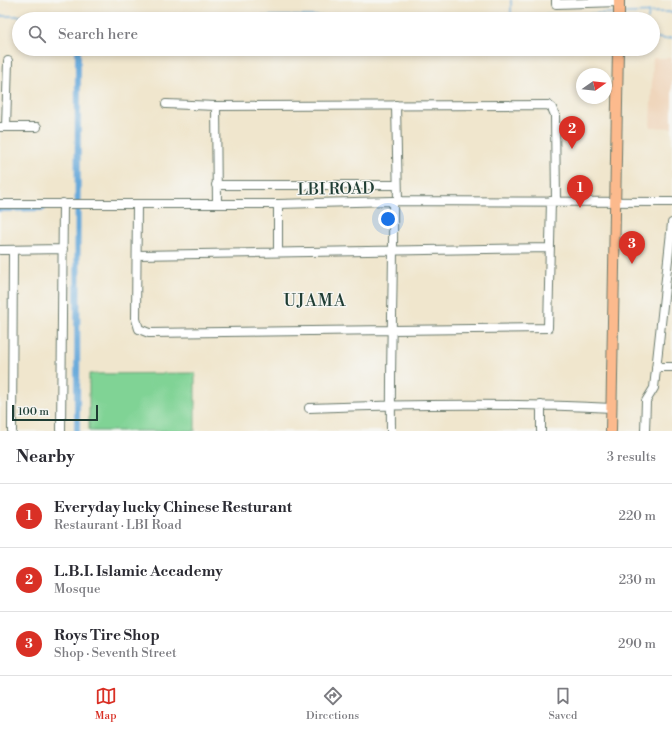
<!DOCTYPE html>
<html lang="en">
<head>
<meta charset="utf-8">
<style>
	body { margin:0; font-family:"Libre Bodoni",serif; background:#f2f2f3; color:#2b2b33 }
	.compass { position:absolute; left:576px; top:68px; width:36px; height:36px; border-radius:50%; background:#fff; box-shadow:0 2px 6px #0003; rotate:76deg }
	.scale { position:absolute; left:12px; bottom:10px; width:86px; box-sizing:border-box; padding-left:4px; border:2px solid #1f3d34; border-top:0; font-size:11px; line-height:14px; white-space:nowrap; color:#1f3d34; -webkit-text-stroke:3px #f6f6f2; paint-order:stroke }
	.you { position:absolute; left:388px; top:219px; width:14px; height:14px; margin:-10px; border:3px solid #fff; border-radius:50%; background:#1a73e8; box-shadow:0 0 0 6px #1a73e833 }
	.badge { display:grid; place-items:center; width:26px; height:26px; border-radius:50%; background:#d93025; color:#fff; font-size:13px; font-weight:700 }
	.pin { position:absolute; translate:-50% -33px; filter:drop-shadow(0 1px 2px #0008) }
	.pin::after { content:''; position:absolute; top:21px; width:14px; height:12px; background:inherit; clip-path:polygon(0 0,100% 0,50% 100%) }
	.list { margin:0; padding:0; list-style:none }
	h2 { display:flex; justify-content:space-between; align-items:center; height:52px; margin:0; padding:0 16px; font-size:17px }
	h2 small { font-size:13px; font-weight:400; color:#7c7c81 }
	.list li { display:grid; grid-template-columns:26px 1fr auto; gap:12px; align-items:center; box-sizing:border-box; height:64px; padding:0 16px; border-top:1px solid #e1e1e2 }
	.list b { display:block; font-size:15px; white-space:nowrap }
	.list p { margin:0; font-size:13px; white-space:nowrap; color:#7c7c81 }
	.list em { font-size:13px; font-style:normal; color:#7c7c81 }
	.icon { flex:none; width:22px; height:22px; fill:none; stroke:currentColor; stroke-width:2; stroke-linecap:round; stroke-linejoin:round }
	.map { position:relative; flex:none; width:672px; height:431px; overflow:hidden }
	.search { position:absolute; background:#fff; box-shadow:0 2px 6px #0003; left:12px; right:12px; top:12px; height:44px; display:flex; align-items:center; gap:10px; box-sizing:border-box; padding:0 14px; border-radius:22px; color:#7c7c81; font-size:15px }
	.sheet { height:244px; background:#fff }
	nav { display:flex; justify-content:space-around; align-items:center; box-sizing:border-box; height:56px; border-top:1px solid #e1e1e2; background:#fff; font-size:11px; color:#7c7c81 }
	nav a { display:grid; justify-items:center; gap:2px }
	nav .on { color:#d93025 }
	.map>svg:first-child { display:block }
	.built { fill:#efd6bc }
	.green { fill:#80d395; stroke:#508864 }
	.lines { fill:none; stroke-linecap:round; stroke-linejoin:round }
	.stream { stroke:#66a9da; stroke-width:1.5 }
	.canal { stroke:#66a9da; stroke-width:6 }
	.minor-casing { stroke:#68786a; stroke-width:10 }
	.major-casing { stroke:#68786a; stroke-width:12 }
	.minor { stroke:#fff; stroke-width:8 }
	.major { stroke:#fcba8d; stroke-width:10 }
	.labels { text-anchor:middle; stroke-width:3; stroke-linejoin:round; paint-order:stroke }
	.street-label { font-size:16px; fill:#1f3d34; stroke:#f6f6f2 }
	.neighbourhood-label { font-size:17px; letter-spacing:1px; fill:#1f3d34; stroke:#f6f6f2 }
</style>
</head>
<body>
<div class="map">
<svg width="672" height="431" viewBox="0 0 672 431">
	<rect width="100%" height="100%" fill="#f6f6f2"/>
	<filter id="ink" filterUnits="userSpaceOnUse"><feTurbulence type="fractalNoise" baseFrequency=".025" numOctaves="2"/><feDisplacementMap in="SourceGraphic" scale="8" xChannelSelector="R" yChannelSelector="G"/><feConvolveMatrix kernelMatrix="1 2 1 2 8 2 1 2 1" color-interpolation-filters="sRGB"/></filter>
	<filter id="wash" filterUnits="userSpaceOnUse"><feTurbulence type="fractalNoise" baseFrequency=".012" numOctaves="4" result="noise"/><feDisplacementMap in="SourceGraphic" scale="16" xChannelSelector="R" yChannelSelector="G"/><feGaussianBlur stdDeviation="0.9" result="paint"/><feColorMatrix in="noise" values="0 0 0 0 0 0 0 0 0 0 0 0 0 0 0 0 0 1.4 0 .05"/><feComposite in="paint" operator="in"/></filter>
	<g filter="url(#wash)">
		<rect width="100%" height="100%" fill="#f0e6cd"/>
		<path class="built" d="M653,58H672V128L650,127Z"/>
		<path class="green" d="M195,373V431H89V374Z"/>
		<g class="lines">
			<path class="stream" d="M624,13L672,12
				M0,16H511L616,13
				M511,16V0
				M648,19L649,12
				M653,37L663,39L672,38"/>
			<path class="canal" d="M78,19V16
				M0,209L43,208
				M77,431L78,49"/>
		</g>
	</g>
	<g filter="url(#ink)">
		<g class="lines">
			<g class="minor-casing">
				<path id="minor" d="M556,0V4L619,2
					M166,104L216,106L548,105L552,108L555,115L556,201
					M396,105L398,201
					M216,106L217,203
					M0,127H37
					M6,127L8,61
					M216,185H397
					M0,204H278L393,201L672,202
					M137,204L136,319L139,329L149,333L548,328L551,201
					M278,204V251
					M0,250L63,249
					M137,255L550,248
					M656,367H672
					M309,408C410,404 511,403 612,408
					M12,431L13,250
					M61,431L63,203
					M391,431C390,354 394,278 393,201
					M541,431V405
					M645,431L646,401L654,388L672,223"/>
			</g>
			<g class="major-casing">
				<path id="major" d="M619,19V0
					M611,431L618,49"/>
			</g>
			<use href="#minor" class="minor"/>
			<use href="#major" class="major"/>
		</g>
	</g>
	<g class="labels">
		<g class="street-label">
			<text transform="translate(336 188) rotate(-1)" y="6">LBI ROAD</text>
		</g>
		<g class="neighbourhood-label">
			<text x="315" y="306">UJAMA</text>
		</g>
	</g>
</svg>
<svg class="compass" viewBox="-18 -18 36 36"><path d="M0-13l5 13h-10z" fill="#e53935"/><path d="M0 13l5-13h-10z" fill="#7c7c81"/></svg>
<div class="scale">100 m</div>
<div class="you"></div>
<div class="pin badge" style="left:580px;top:208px">1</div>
<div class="pin badge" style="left:572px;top:149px">2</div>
<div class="pin badge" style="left:632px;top:264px">3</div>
<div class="search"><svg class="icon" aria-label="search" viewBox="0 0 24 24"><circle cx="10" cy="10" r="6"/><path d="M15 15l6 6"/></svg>Search here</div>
</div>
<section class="sheet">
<h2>Nearby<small>3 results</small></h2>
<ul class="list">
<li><span class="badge">1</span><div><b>Everyday lucky Chinese Resturant</b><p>Restaurant · LBI Road</p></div><em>220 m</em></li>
<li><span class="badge">2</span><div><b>L.B.I. Islamic Accademy</b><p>Mosque</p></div><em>230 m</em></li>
<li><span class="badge">3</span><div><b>Roys Tire Shop</b><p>Shop · Seventh Street</p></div><em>290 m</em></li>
</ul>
</section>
<nav>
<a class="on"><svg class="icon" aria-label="map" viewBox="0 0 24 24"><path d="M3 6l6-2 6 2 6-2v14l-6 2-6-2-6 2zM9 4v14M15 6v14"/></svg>Map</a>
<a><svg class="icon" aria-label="directions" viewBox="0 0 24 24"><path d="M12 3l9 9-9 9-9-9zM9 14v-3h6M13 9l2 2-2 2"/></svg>Directions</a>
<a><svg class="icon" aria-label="saved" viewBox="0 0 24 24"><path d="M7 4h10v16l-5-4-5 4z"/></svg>Saved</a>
</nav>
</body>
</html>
